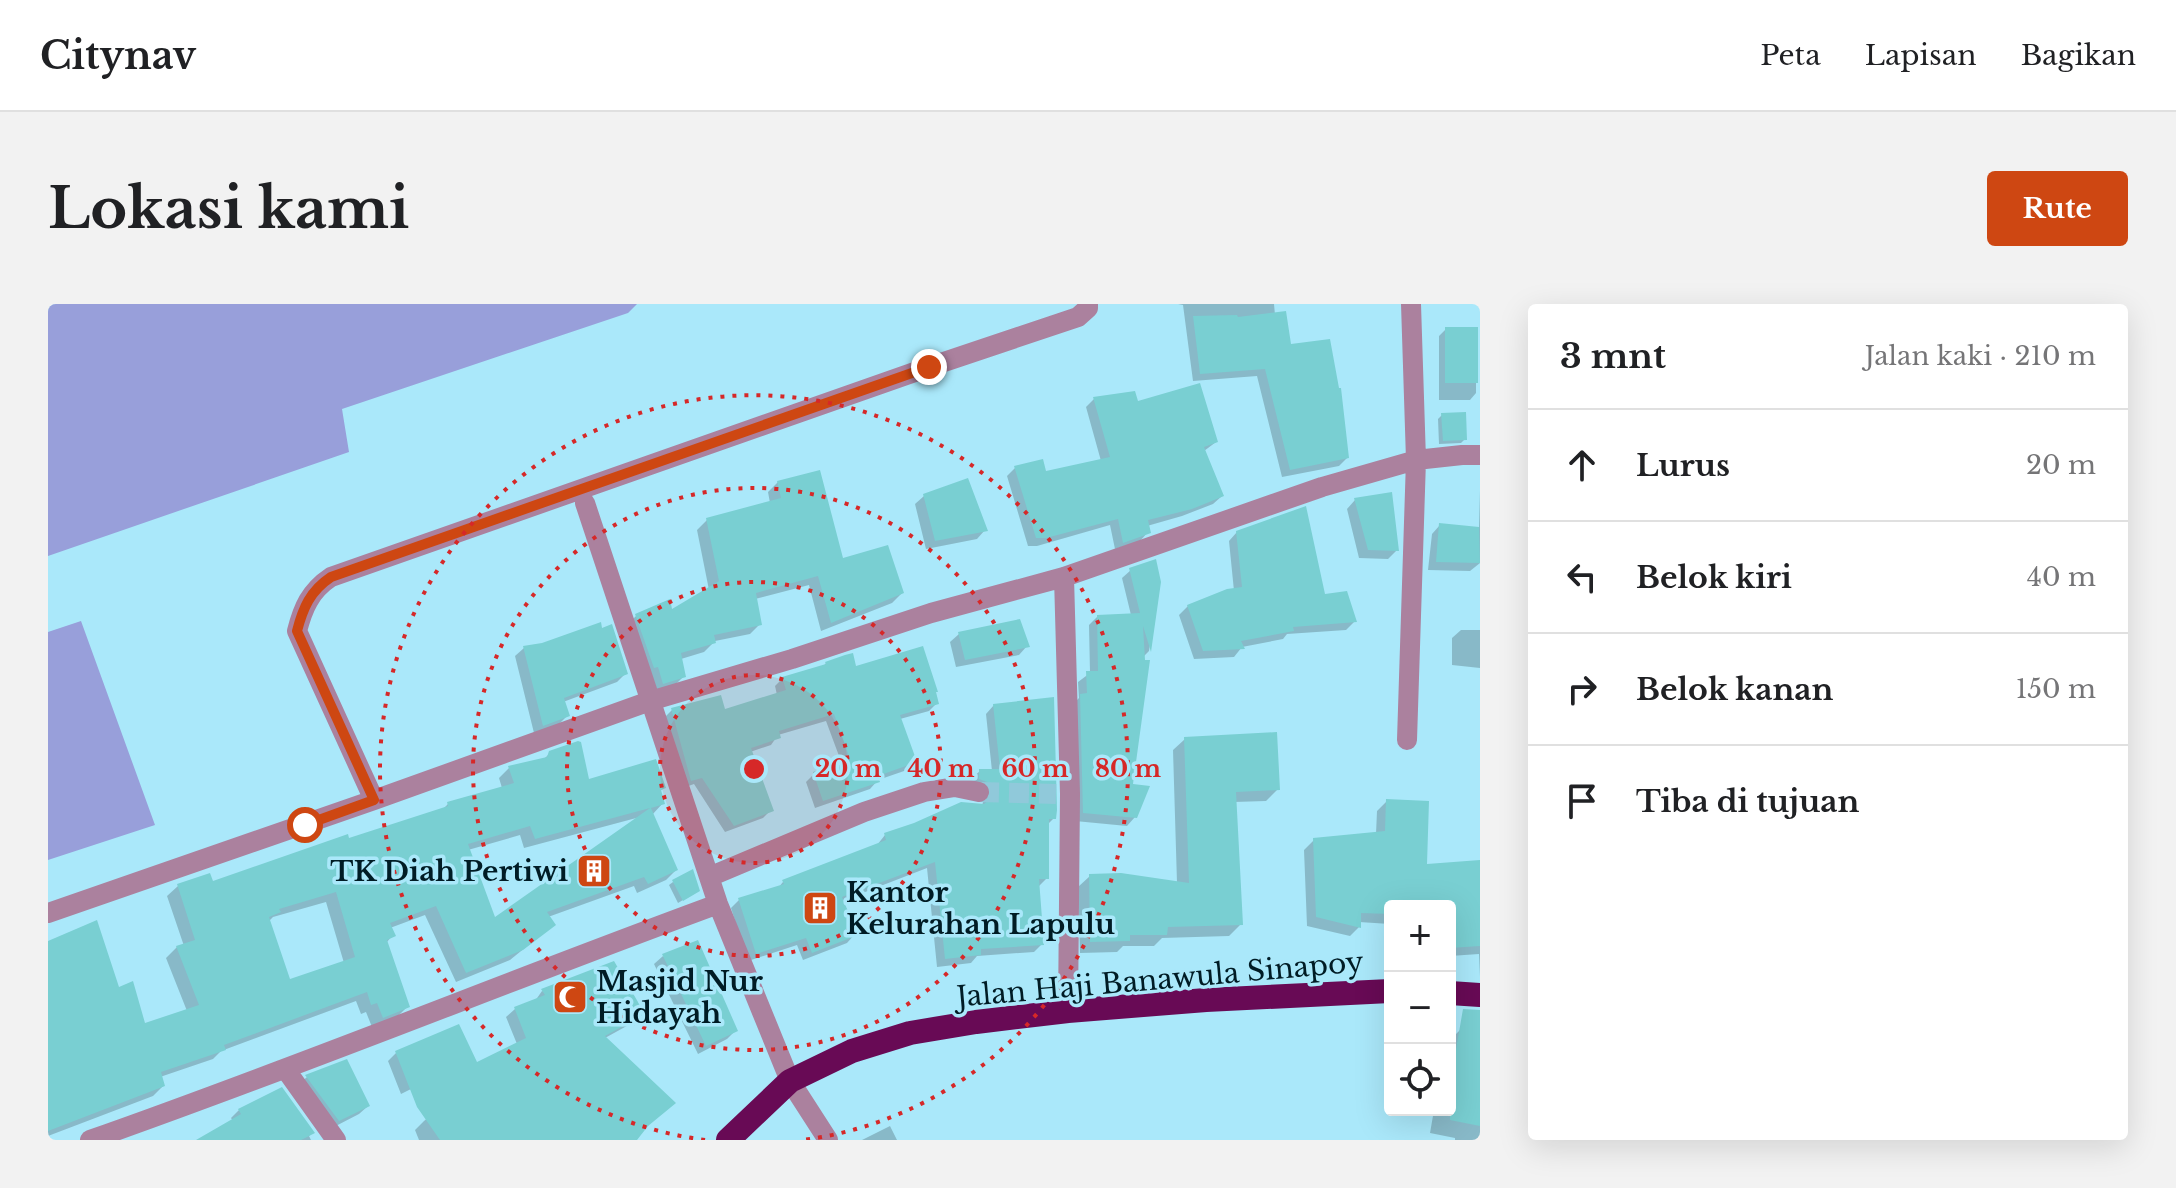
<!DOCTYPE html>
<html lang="id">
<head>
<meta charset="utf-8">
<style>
	body { margin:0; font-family:"Libre Baskerville",serif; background:#f2f2f2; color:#202124 }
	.controls { position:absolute; right:24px; bottom:24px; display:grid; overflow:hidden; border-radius:8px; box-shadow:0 8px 32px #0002 }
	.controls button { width:72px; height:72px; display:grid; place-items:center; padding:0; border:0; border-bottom:2px solid #e0e0e0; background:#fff; color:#202124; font:40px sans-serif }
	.stop { position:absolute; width:24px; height:24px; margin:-18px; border:6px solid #ce4712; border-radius:50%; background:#fff }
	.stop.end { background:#ce4712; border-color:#fff; box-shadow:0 2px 8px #0008 }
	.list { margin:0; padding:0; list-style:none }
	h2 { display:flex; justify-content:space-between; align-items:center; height:104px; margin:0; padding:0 32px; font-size:34px }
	h2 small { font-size:26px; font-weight:400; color:#757577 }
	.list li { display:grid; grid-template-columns:52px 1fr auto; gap:24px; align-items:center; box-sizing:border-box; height:112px; padding:0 32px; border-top:2px solid #e0e0e0 }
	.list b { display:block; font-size:30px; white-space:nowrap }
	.list em { font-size:26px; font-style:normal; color:#757577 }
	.icon { flex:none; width:44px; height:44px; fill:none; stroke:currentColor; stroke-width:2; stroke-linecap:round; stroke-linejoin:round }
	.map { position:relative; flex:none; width:1432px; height:836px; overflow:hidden; border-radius:8px }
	header { display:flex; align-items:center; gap:48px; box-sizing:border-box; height:112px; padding:0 40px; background:#fff; border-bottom:2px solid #e0e0e0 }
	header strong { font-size:38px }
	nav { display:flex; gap:44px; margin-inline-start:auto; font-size:28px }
	.intro { display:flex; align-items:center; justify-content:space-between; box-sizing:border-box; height:192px; padding:0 48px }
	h1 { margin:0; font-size:56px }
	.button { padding:20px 36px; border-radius:8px; background:#ce4712; color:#fff; font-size:28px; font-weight:700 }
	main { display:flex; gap:48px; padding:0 48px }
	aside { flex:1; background:#fff; border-radius:8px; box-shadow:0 8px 32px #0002 }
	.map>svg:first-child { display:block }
	.water { fill:#989fda }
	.shadow { fill:#0003; fill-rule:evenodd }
	.building { fill:#79cfd2; fill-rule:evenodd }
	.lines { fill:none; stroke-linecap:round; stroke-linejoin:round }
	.minor-tunnel { stroke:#90c9da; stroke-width:20; stroke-dasharray:20 10; stroke-linecap:butt }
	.minor { stroke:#ab819e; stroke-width:20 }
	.highway { stroke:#680a55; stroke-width:24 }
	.route { stroke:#ce4712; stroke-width:10 }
	.ring { fill:none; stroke:#d62828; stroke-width:4; stroke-dasharray:4 8 }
	.labels { text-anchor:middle; stroke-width:7; stroke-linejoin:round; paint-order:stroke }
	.poi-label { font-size:28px; font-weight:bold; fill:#001c25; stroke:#aae8fa; text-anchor:start }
	.street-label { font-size:28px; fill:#001c25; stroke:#aae8fa }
	.centre { fill:#d62828; stroke:#aae8fa; stroke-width:4 }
	.ring-label { font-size:24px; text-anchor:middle; font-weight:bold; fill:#d62828; stroke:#aae8fa; stroke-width:7; stroke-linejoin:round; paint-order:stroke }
</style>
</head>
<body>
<header>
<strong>Citynav</strong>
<nav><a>Peta</a><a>Lapisan</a><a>Bagikan</a></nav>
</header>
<div class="intro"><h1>Lokasi kami</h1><a class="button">Rute</a></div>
<main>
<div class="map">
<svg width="1432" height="836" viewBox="0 0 1432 836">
	<rect width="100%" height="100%" fill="#aae8fa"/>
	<path class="water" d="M0,0H589L580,9L294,105L301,148L0,252Z
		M33,317L107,521L0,556V328Z"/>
	<path class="shadow" d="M1130,0H1226L1227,11L1241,42L1299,154L1291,162L1234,173L1209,72L1145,77L1135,1Z
		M1398,25H1428V89L1422,96H1391V32Z
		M1046,95L1089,99L1168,138L1156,147L1174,192L1165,200L1134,212L1099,222L1100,228L1092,237L1067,245L1062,221L989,242H980L959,172L967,164L996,170L1053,157L1038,103Z
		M1394,111L1417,135L1413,139L1391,140L1390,115Z
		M730,178L793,256L854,289L844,299L773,327L761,281L707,295L712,320L702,330L667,337L656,348L633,355L636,372L626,382L605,388L579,321L589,311L623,308L661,286L649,226L659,216L722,199L720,188Z
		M1432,186V259L1422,267L1380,266L1384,230L1392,221L1431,225Z
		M876,192L937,226L929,235L878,245L867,200Z
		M1307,196L1349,246L1340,255L1311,254L1299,205Z
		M1189,228L1275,292L1307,317L1298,326L1239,330L1235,335L1194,343L1186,353L1146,355L1131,311L1140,302L1186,287L1181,237Z
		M1083,266L1111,278L1101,347L1095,353L1083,482L1087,513L1079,522L1027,517L1024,401L1031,394L1030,378L1042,369L1041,321L1049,313L1083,311L1074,274Z
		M1413,326H1432V364L1404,361V334Z
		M911,330L979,342L971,351L908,363L902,338Z
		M476,344L578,369L569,378L515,398L520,411L511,420L486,429L467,352Z
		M778,359L806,365L889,399L881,407L852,415L867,458L859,466L830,476L822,485L767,504L758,478L766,470L794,460L778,417L730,431L723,441L702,448L723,506L715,514L677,528L646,480L635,484L616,414L624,406L676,408L729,391L727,382L735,374L775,363Z
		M946,401L1006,514L999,521V574L990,583L994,640L986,648L929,652L923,659L889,663L879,564L794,597L807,630L799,639L755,656L749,641L700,657L683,604L691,596L730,584L735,578L829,541L837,531L934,502L936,494L923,483V475L932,467H944L938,410Z
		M1137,435L1230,485L1218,497L1186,498L1192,621L1181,632L1114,634L1106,642H1075L1069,648L1032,649L1030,583L1042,572L1129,579L1125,446Z
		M502,449L540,477L616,484L611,488L615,499L604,511L628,566L618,576L589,589L586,582L500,613L505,621L462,656L408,678L377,611L342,624L345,631L338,639L360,702L349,713L324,723L318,708L313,710L308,697L173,747L165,755L112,773L115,782L105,792L0,832V638L69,685L96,721L139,707L118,654L129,643L136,642L119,592L130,582L164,580L393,507L400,500L454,484L451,474L461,464L495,456ZM592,513L446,616L420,546L472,531L476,544ZM278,598L296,659L241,677L220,618L225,613Z
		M1339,497L1377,562L1432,558V673L1431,650L1402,652V602H1342V620L1311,618V623L1302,632L1259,622L1256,546L1266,536L1328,530L1329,507Z
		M625,578L650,587L630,599L621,581Z
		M615,652L688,726L679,735L650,750L606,660Z
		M494,687L594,710L586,718L557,734L594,826L586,836H371L367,826L376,817L459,745L469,740L458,713L467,705L487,697Z
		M1412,726L1432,728V836H1407V834L1382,829L1386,806H1402V736Z
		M349,748L415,759L353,790L340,757Z
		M259,773L320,802L311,810L282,825L250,781Z
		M191,806L264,829L261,832L263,836H152L185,817L183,814Z
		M842,822L849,836H814Z"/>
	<path class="building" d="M1238,7L1243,40L1282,35L1291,84H1293L1301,154L1242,166L1217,65L1152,70L1145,12L1189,11L1190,13Z
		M1397,23H1430V79H1397Z
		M1152,79L1170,138L1156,143L1176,192L1144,205L1100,216L1103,229L1075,239L1070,215L998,234H988L966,162L995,155L998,167L1062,153L1045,93L1087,87L1090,97Z
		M1418,108L1419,136L1395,137L1393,109Z
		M772,166L795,254L840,241L856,289L783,319L770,272L708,289L714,321L666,331L668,339L633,349L638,373L615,380L610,363L606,364L587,310L622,295L624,305L671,277L658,214L733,194L729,177Z
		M920,174L940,227L887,237L875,190Z
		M1344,188L1351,247L1320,246L1306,194Z
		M1258,202L1277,290L1299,287L1309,318L1245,323L1246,327L1193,337L1197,345L1155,347L1139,301L1179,285L1194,283L1188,227Z
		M1391,219L1431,223L1432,259L1388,258Z
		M1108,255L1113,278L1103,348L1095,322L1097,356H1102L1085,480L1102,482L1089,514L1035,509L1032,390L1039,389L1038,367H1050L1049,311L1092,309L1081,264Z
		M972,315L982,343L917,356L910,328Z
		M553,318L554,324L564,320L580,370L516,394L522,412L495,422L475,342L494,339Z
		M875,342L890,388H888L891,400L852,411L869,458L830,472L832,478L775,497L765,468L802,455L786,410L731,427L733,434L703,444L726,507L686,522L654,474L643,477L623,404L673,391L677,405L738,386L734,373L778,360L777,358L797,351L805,349L808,362Z
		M1006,393L1009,506L1008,515H1001V575H991L996,641L933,645V651L897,655L887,558L794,593L810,631L764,649L758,634L708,650L690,594L736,580L734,576L838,536L836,529L866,519L913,498L936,500L941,496L944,485L939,478L931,475V465H952L945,400Z
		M1229,428L1232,486L1188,488L1195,621L1120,623L1119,631H1082V637L1042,638L1041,570L1073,569L1141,579L1136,433Z
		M530,437L533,438L541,475L608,455L618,484L613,486L617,500L603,504L630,566L600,580L596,573L499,608L508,621L475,646L418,669L388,602L342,619L348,632L339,636L362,703L335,714L329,699L323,701L319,688L176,741L178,746L113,768L117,782L0,827V637L49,616L71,683L85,677L97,719L151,701L128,642L147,636L129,580L162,569L165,577L300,530L301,534L400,502L399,498L466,479L460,462L499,453L501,447ZM602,504L447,613L420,540L482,522L487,535ZM288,588L307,653L242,675L221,613L233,608L231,605Z
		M1338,495L1381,497L1379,560L1432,556V642L1402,644V602H1342V610L1313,609V624L1268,613L1265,534L1337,527Z
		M645,565L652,587L635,597L624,576Z
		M650,636L690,727L658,742L614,650Z
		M566,657L597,710L557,732L628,799L600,822L589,836H392L369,803L347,747L411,720L429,758L478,734L466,703L497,691L493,685Z
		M1415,705L1432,706V822L1402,816V780Z
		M299,755L322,802L291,817L257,771Z
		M234,783L267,829L253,836H148L193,810L190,805Z"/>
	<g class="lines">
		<path class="minor-tunnel" d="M931,488L1008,490"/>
		<path class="minor" d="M537,199L670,600L742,777L780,836
			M1016,273L1022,490L1020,707
			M1359,436L1368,156L1363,0
			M326,496L249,327C255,304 262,287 283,273L881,63L1030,13L1040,4V0
			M661,573L816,508L876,488L907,483L931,488
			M0,609L326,496L602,397L744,355L883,309L1016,273L1274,183L1368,156L1414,151H1432
			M238,766L288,836
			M42,836C253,762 460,677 670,600"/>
		<path class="highway" d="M1402,689L1432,691
			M680,836L742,777L804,747L862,729L928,718L1020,707L1158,696L1342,687"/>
	</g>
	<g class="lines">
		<path class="route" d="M257,521L326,496L249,327C255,304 262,287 283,273L881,63"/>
	</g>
	<circle cx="706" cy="465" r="94" fill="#d62828" fill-opacity=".12"/>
	<g class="ring">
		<circle cx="706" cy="465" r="94"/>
		<circle cx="706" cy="465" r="187"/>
		<circle cx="706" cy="465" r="281"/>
		<path d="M657 836A374 374 0 1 1 755 836"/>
	</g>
	<defs>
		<g id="building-square" transform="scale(1.8)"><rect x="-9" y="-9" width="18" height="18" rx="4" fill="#ce4712" stroke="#aae8fa"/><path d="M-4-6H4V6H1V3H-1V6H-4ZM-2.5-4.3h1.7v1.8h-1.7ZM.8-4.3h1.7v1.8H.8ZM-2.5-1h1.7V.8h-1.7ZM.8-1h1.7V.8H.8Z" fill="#fff"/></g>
		<g id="mosque-square" transform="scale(1.8)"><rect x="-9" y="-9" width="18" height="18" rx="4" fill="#ce4712" stroke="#aae8fa"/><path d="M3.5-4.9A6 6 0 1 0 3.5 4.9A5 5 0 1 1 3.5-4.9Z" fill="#fff"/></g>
	</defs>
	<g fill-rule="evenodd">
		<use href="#building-square" x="546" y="567"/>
		<use href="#building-square" x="772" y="604"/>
		<use href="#mosque-square" x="522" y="693"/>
	</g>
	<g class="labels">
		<g class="poi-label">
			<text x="520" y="577" text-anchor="end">TK Diah Pertiwi</text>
			<text x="798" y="598">Kantor<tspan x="798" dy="32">Kelurahan Lapulu</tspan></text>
			<text x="548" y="687">Masjid Nur<tspan x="548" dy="32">Hidayah</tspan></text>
		</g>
		<g class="street-label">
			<text transform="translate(1112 675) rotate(-5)" y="10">Jalan Haji Banawula Sinapoy</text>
		</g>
	</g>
	<circle cx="706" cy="465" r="12" class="centre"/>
	<g class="ring-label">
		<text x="800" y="473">20 m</text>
		<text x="893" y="473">40 m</text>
		<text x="987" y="473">60 m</text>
		<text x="1080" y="473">80 m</text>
	</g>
</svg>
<div class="controls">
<button>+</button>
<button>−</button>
<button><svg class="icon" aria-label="locate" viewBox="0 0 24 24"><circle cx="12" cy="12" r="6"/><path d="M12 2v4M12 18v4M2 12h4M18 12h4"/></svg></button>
</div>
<div class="stop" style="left:257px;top:521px"></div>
<div class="stop end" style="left:881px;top:63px"></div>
</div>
<aside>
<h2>3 mnt<small>Jalan kaki · 210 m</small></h2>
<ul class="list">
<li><svg class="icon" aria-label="ahead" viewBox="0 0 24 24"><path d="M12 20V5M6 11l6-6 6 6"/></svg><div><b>Lurus</b></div><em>20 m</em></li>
<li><svg class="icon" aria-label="left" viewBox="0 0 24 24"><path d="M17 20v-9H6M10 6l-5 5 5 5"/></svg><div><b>Belok kiri</b></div><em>40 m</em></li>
<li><svg class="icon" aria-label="right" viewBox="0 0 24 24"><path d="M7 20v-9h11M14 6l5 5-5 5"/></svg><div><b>Belok kanan</b></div><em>150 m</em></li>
<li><svg class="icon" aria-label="arrive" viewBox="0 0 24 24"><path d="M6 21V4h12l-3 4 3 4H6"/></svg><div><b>Tiba di tujuan</b></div></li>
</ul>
</aside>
</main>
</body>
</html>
